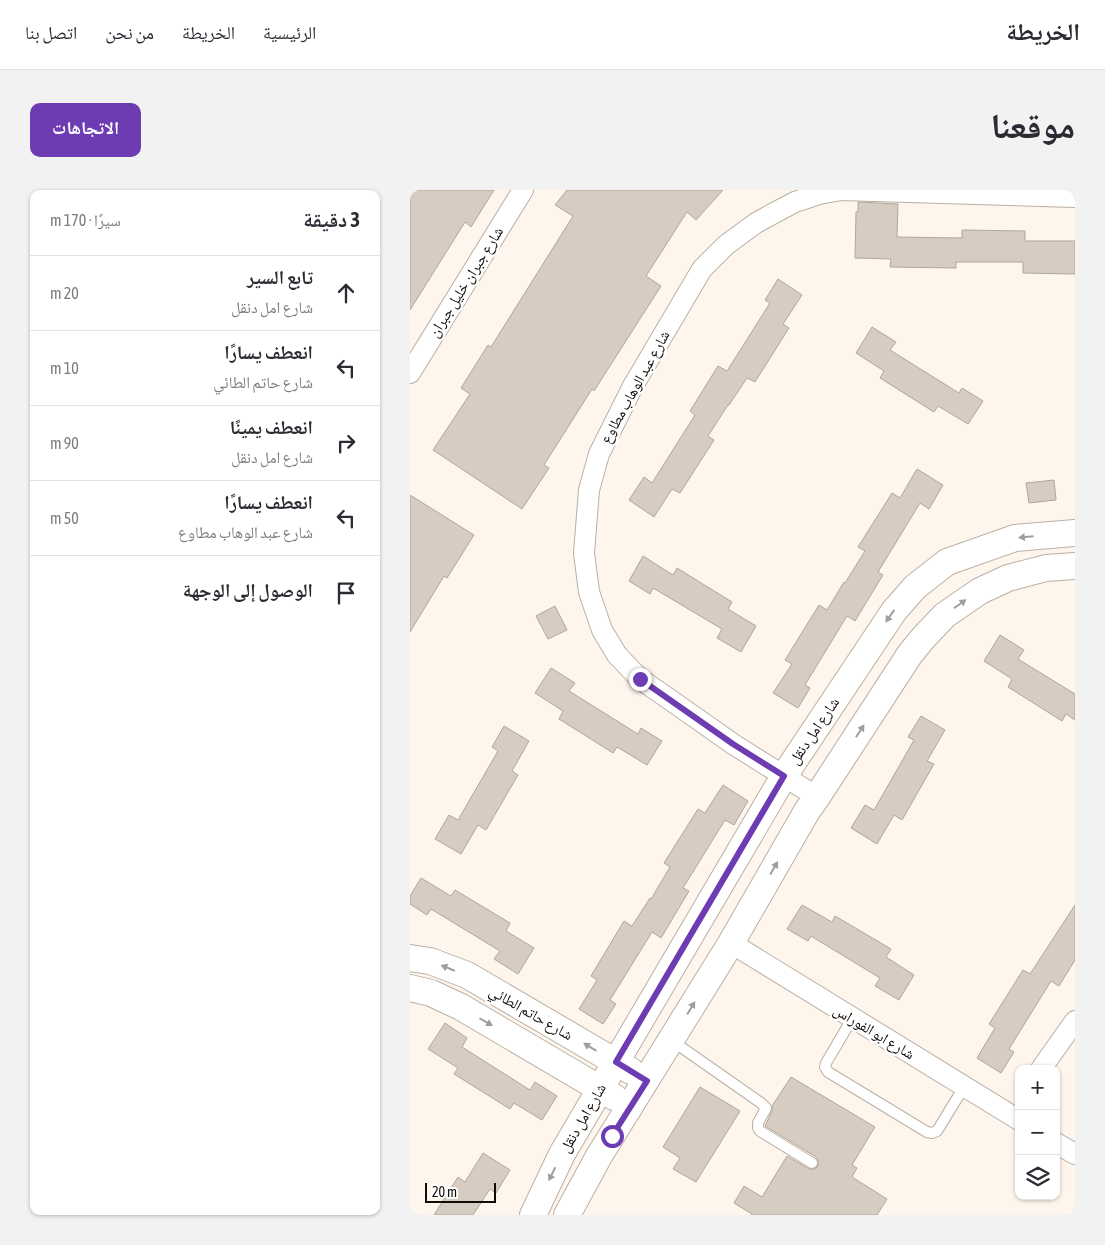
<!DOCTYPE html>
<html lang="ar">
<head>
<meta charset="utf-8">
<style>
	body { margin:0; font-family:"Asap Condensed","Noto Naskh Arabic",sans-serif; background:#f2f2f3; color:#2b2b33; direction:rtl }
	.controls { position:absolute; right:15px; bottom:15px; display:grid; overflow:hidden; border-radius:10px; box-shadow:0 1px 4px #0004 }
	.controls button { width:45px; height:45px; display:grid; place-items:center; padding:0; border:0; border-bottom:1px solid #e1e1e2; background:#fff; color:#2b2b33; font:25px sans-serif }
	.scale { position:absolute; left:15px; bottom:12px; width:71px; box-sizing:border-box; padding-left:5px; border:2px solid #100d09; border-top:0; font-size:14px; line-height:18px; white-space:nowrap; color:#100d09; -webkit-text-stroke:4px #fff; paint-order:stroke }
	.stop { position:absolute; width:15px; height:15px; margin:-11px; border:4px solid #6d3bb2; border-radius:50%; background:#fff }
	.stop.end { background:#6d3bb2; border-color:#fff; box-shadow:0 1px 5px #0008 }
	.list { margin:0; padding:0; list-style:none }
	h2 { display:flex; justify-content:space-between; align-items:center; height:65px; margin:0; padding:0 20px; font-size:21px }
	h2 small { font-size:16px; font-weight:400; color:#7c7c81 }
	.list li { display:grid; grid-template-columns:32px 1fr auto; gap:15px; align-items:center; box-sizing:border-box; height:75px; padding:0 20px; border-top:1px solid #e1e1e2 }
	.list b { display:block; font-size:19px; white-space:nowrap }
	.list p { margin:0; font-size:16px; white-space:nowrap; color:#7c7c81 }
	.list em { font-size:16px; font-style:normal; color:#7c7c81 }
	.icon { flex:none; width:28px; height:28px; fill:none; stroke:currentColor; stroke-width:2; stroke-linecap:round; stroke-linejoin:round }
	.map { position:relative; flex:none; width:665px; height:1025px; overflow:hidden; direction:ltr; border-radius:10px }
	header { display:flex; align-items:center; gap:30px; box-sizing:border-box; height:70px; padding:0 25px; background:#fff; border-bottom:1px solid #e1e1e2 }
	header strong { font-size:24px }
	nav { display:flex; gap:28px; margin-inline-start:auto; font-size:18px }
	.intro { display:flex; align-items:center; justify-content:space-between; box-sizing:border-box; height:120px; padding:0 30px }
	h1 { margin:0; font-size:35px }
	.button { padding:12px 22px; border-radius:10px; background:#6d3bb2; color:#fff; font-size:18px; font-weight:700 }
	main { display:flex; gap:30px; padding:0 30px }
	aside { flex:1; background:#fff; border-radius:10px; box-shadow:0 1px 4px #0004 }
	.map>svg:first-child { display:block }
	.building { fill:#d7ccc1; stroke:#b0a69b }
	.lines { fill:none; stroke-linecap:round; stroke-linejoin:round }
	.service-casing { stroke:#bab0a5; stroke-width:12 }
	.minor-casing { stroke:#bab0a5; stroke-width:22 }
	.tertiary-casing { stroke:#bab0a5; stroke-width:28 }
	.service { stroke:#fff; stroke-width:10 }
	.minor { stroke:#fff; stroke-width:20 }
	.tertiary { stroke:#fff; stroke-width:26 }
	.oneway { fill:#9f9e9d }
	.route { stroke:#6d3bb2; stroke-width:6 }
	.labels { text-anchor:middle; stroke-width:5; stroke-linejoin:round; paint-order:stroke }
	.street-label { font-size:15px; fill:#100d09; stroke:#fff }
</style>
</head>
<body>
<header>
<strong>الخريطة</strong>
<nav><a>الرئيسية</a><a>الخريطة</a><a>من نحن</a><a>اتصل بنا</a></nav>
</header>
<div class="intro"><h1>موقعنا</h1><a class="button">الاتجاهات</a></div>
<main>
<div class="map">
<svg width="665" height="1025" viewBox="0 0 665 1025">
	<rect width="100%" height="100%" fill="#fef5ec"/>
	<path class="building" d="M0,0H84L61,37L55,32L0,120Z
		M157,0H313L286,30L277,22L236,86L251,96L184,201L182,199L134,275L139,278L112,319L23,260L60,204L51,198L78,155L81,157L163,26L145,15Z
		M448,12L488,14L487,47L552,48V40L615,41V51H665V84L613,83V72H546V78L480,77L481,69L445,68L446,22H448Z
		M368,89L392,105L373,134L379,138L345,192L337,188L319,215H318L298,246L304,250L270,303L262,299L244,327L219,310L234,287L242,293L285,225L280,221L308,176L317,181L360,113L355,110Z
		M462,137L486,152L480,160L549,203L552,198L573,211L558,234L528,216L524,222L470,188L474,181L446,163Z
		M507,279L533,295L519,319L510,313L468,382L473,385L445,431L437,426L395,495L400,498L388,518L363,503L382,474L375,470L409,415L417,420L434,392L435,393L455,361L448,357L482,303L490,308Z
		M644,290L646,310L619,313L616,293Z
		M0,305L64,345L37,388L34,386L0,442Z
		M233,366L263,385L267,378L322,412L318,419L346,436L331,462L307,448L312,439L243,398L240,404L219,391Z
		M145,416L157,440L138,449L126,426Z
		M590,445L614,460L608,469L665,504V530L656,524L652,531L598,497L602,489L574,471Z
		M141,478L165,493L159,501L228,544L231,538L252,551L237,575L207,557L203,563L149,529L153,521L125,503Z
		M511,526L535,540L517,571L524,574L492,630L484,625L467,654L441,638L455,615L464,620L504,550L498,547Z
		M94,536L119,551L102,581L108,585L76,640L68,635L51,664L25,649L39,625L48,630L88,561L82,557Z
		M313,595L338,611L324,635L315,630L273,698L279,701L251,748L242,742L200,810L206,814L193,834L169,819L187,790L181,786L214,731L222,736L240,708L241,709L260,677L254,673L288,619L295,623Z
		M11,688L41,706L45,700L100,733L96,741L124,758L108,784L84,769L90,761L21,719L17,725L0,714V706Z
		M392,715L422,732L425,726L481,759L476,767L504,785L489,810L465,796L470,788L401,746L398,751L377,739Z
		M665,715V770L649,796L641,791L599,859L604,862L591,883L567,868L585,838L579,834L613,780L620,784Z
		M35,833L57,848L52,857L120,900L125,892L147,906L132,930L104,913L100,919L44,884L48,878L18,859Z
		M381,887L465,937L442,975L447,978L442,987L477,1009L467,1025H341L342,1024L324,1013L334,996L352,1007L377,966L399,979H405L408,976V970L406,967L355,936L362,921V916Z
		M290,897L330,921L286,992L263,979L270,968L253,957Z
		M73,963L100,980L86,1003L80,999L63,1025H24L48,987L55,992Z"/>
	<g class="lines">
		<g class="service-casing">
			<path id="service" d="M442,829L416,873L415,877L418,882L517,942L522,943L527,941L554,897
				M261,850L351,913L356,918L348,933V938L350,941L402,973"/>
		</g>
		<g class="minor-casing">
			<path id="minor" d="M0,183L113,0
				M407,607L323,554L259,509L230,489L207,465L192,440L179,402L174,363L179,300L189,264L223,196L292,79L316,55L346,33L366,22L385,12L409,4L431,0L665,7
				M321,753L609,930
				M631,879L665,831
				M646,953L665,964"/>
		</g>
		<g class="tertiary-casing">
			<path id="tertiary" d="M0,768L20,771L57,785L221,881
				M0,798L21,803L51,817L204,907
				M123,1025L152,964L374,586L484,421L505,397L537,372L605,348L665,343
				M157,1025L189,966L321,753L397,621L407,607L500,464L514,447L535,425L570,401L598,388L636,378L665,376"/>
		</g>
		<use href="#service" class="service"/>
		<use href="#minor" class="minor"/>
		<use href="#tertiary" class="tertiary"/>
	</g>
	<defs><path id="oneway-solid" d="M-6-.8H1V-3.2L6.5 0L1 3.2V.8H-6Z" transform="scale(1.25)"/></defs>
	<g class="oneway">
		<use href="#oneway-solid" transform="translate(616 347) rotate(175)"/>
		<use href="#oneway-solid" transform="translate(550 414) rotate(-35)"/>
		<use href="#oneway-solid" transform="translate(480 426) rotate(125)"/>
		<use href="#oneway-solid" transform="translate(450 541) rotate(-57)"/>
		<use href="#oneway-solid" transform="translate(364 678) rotate(-60)"/>
		<use href="#oneway-solid" transform="translate(38 778) rotate(-158)"/>
		<use href="#oneway-solid" transform="translate(281 818) rotate(-59)"/>
		<use href="#oneway-solid" transform="translate(76 832) rotate(30)"/>
		<use href="#oneway-solid" transform="translate(180 857) rotate(-149)"/>
		<use href="#oneway-solid" transform="translate(142 984) rotate(116)"/>
	</g>
	<g class="lines">
		<path class="route" d="M202,946L237,891L206,872L374,586L323,554L230,489"/>
	</g>
	<g class="labels">
		<g class="street-label">
			<text transform="translate(56 92) rotate(-58)" y="5">شارع جبران خليل جبران</text>
			<text transform="translate(225 197) rotate(-61)" y="5">شارع عبد الوهاب مطاوع</text>
			<text transform="translate(404 541) rotate(-56)" y="5">شارع امل دنقل</text>
			<text transform="translate(121 823) rotate(30)" y="5">شارع حاتم الطائي</text>
			<text transform="translate(464 842) rotate(31)" y="5">شارع ابو الفوراس</text>
			<text transform="translate(173 928) rotate(-60)" y="5">شارع امل دنقل</text>
		</g>
	</g>
</svg>
<div class="controls">
<button>+</button>
<button>−</button>
<button><svg class="icon" aria-label="layers" viewBox="0 0 24 24"><path d="M12 4l9 5-9 5-9-5zM3 14l9 5 9-5"/></svg></button>
</div>
<div class="scale">20 m</div>
<div class="stop" style="left:202px;top:946px"></div>
<div class="stop end" style="left:230px;top:489px"></div>
</div>
<aside>
<h2>3 دقيقة<small>سيرًا · 170 m</small></h2>
<ul class="list">
<li><svg class="icon" aria-label="ahead" viewBox="0 0 24 24"><path d="M12 20V5M6 11l6-6 6 6"/></svg><div><b>تابع السير</b><p>شارع امل دنقل</p></div><em>20 m</em></li>
<li><svg class="icon" aria-label="left" viewBox="0 0 24 24"><path d="M17 20v-9H6M10 6l-5 5 5 5"/></svg><div><b>انعطف يسارًا</b><p>شارع حاتم الطائي</p></div><em>10 m</em></li>
<li><svg class="icon" aria-label="right" viewBox="0 0 24 24"><path d="M7 20v-9h11M14 6l5 5-5 5"/></svg><div><b>انعطف يمينًا</b><p>شارع امل دنقل</p></div><em>90 m</em></li>
<li><svg class="icon" aria-label="left" viewBox="0 0 24 24"><path d="M17 20v-9H6M10 6l-5 5 5 5"/></svg><div><b>انعطف يسارًا</b><p>شارع عبد الوهاب مطاوع</p></div><em>50 m</em></li>
<li><svg class="icon" aria-label="arrive" viewBox="0 0 24 24"><path d="M6 21V4h12l-3 4 3 4H6"/></svg><div><b>الوصول إلى الوجهة</b></div></li>
</ul>
</aside>
</main>
</body>
</html>
